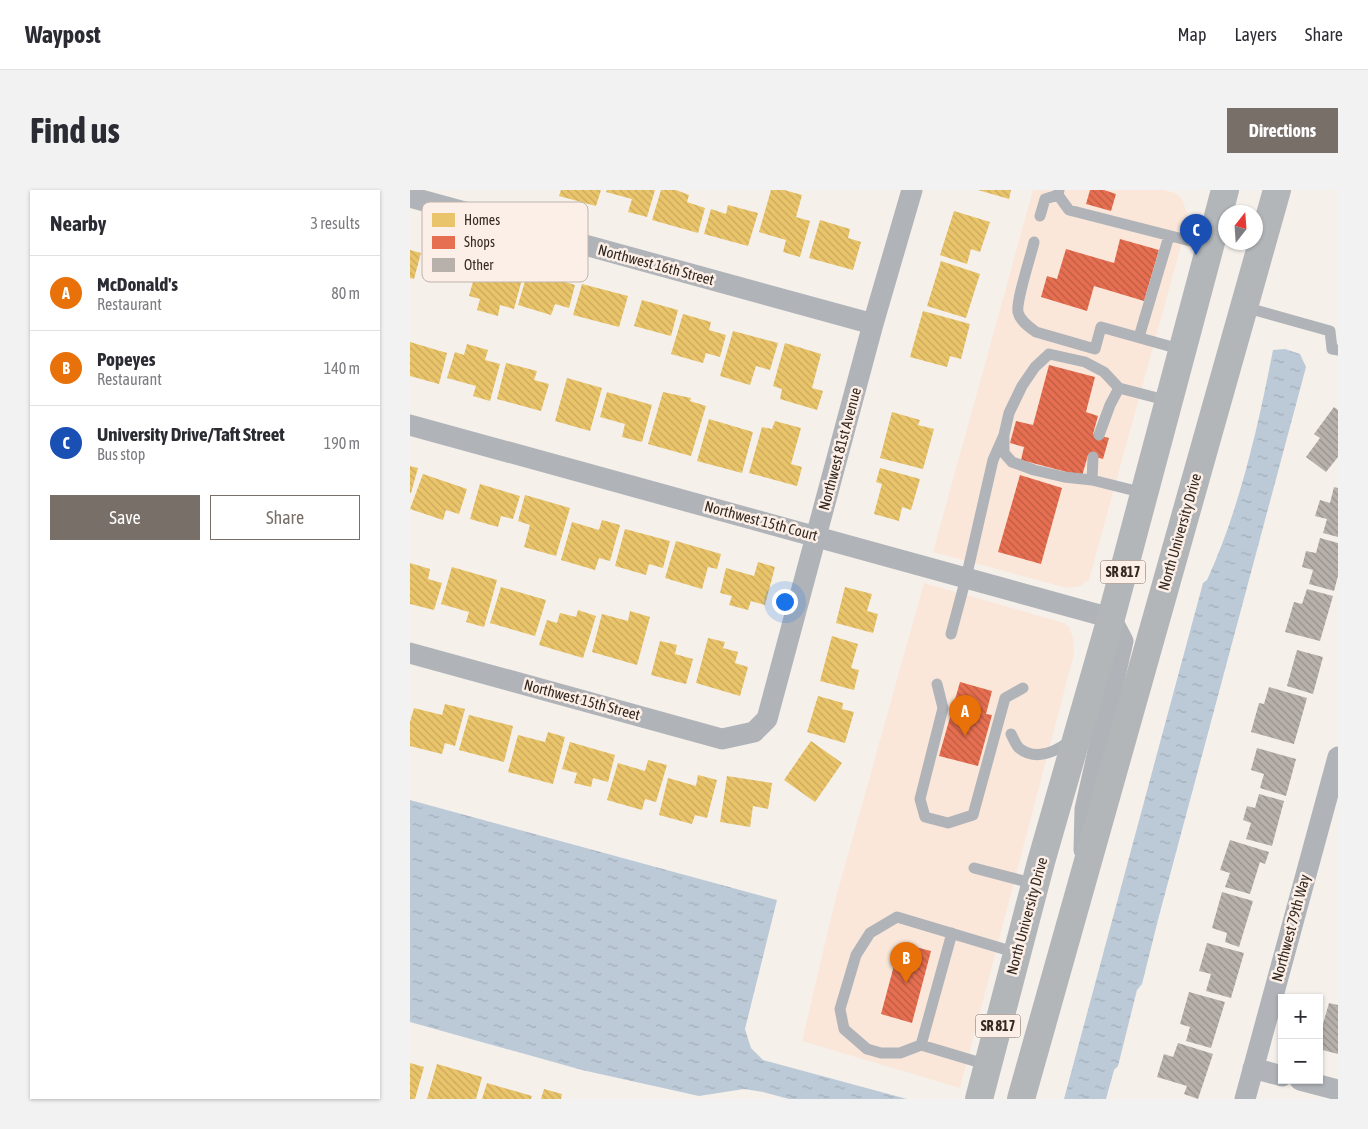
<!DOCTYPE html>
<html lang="en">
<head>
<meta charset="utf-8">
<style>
	body { margin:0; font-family:"Asap Condensed",sans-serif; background:#f2f2f3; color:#2b2b33 }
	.controls { position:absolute; right:15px; bottom:15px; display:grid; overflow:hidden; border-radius:0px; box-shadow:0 1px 4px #0004 }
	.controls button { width:45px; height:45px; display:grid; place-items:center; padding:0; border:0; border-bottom:1px solid #e1e1e2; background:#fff; color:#2b2b33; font:25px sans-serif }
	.compass { position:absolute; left:808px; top:15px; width:45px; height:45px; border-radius:50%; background:#fff; box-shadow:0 1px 4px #0004; rotate:17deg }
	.you { position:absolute; left:374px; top:411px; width:18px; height:18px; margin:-12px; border:4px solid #fff; border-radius:50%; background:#1a73e8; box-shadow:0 0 0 8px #1a73e833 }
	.badge { display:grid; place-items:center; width:32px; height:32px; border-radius:50%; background:#786f68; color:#fff; font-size:16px; font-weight:700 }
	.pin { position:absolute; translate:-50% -41px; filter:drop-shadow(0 1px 2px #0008) }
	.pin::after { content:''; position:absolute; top:26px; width:18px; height:15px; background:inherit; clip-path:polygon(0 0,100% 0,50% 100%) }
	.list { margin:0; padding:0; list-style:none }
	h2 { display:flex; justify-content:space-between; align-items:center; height:65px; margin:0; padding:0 20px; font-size:21px }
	h2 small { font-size:16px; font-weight:400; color:#7c7c81 }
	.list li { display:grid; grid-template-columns:32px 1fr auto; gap:15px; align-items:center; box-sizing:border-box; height:75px; padding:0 20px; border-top:1px solid #e1e1e2 }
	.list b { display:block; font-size:19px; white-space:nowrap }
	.list p { margin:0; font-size:16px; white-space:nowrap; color:#7c7c81 }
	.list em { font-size:16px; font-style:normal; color:#7c7c81 }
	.actions { display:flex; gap:10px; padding:15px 20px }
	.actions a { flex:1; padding:11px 0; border:1px solid #786f68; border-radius:0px; text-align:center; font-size:18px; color:#786f68 }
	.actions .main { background:#786f68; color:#fff }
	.map { position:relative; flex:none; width:928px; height:909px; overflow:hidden; border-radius:0px }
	header { display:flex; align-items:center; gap:30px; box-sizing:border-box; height:70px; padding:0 25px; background:#fff; border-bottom:1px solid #e1e1e2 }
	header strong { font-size:24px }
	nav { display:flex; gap:28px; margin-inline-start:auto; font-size:18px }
	.intro { display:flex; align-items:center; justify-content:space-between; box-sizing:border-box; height:120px; padding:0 30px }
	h1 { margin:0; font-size:35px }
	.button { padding:12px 22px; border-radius:0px; background:#786f68; color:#fff; font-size:18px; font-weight:700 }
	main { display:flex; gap:30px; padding:0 30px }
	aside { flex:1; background:#fff; border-radius:0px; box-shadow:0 1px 4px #0004 }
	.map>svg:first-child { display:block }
	.built { fill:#fae7da }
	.water { fill:url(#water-ripples) }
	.homes { fill:url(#homes-back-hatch) }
	.shops { fill:url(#shops-back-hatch) }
	.building { fill:url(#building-back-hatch) }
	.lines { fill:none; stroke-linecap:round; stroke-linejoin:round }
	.service { stroke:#b0b4b9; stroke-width:11 }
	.minor { stroke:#b0b4b9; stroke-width:21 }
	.primary { stroke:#b3b6b9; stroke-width:28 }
	.labels { text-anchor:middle; stroke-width:5; stroke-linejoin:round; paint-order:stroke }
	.shield { fill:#fbefe7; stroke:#70645c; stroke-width:1 }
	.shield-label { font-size:14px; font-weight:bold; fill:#342921 }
	.street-label { font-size:15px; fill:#342921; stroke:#fbefe7 }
	.key { fill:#fbefe7; stroke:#bfb4ac; stroke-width:1 }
	.key-label { font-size:14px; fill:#342921 }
</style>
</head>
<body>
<header>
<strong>Waypost</strong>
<nav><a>Map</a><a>Layers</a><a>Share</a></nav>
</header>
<div class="intro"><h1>Find us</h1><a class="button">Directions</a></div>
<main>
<aside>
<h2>Nearby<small>3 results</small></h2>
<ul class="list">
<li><span class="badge" style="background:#e8710a">A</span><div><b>McDonald's</b><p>Restaurant</p></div><em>80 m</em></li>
<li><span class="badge" style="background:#e8710a">B</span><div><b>Popeyes</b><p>Restaurant</p></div><em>140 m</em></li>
<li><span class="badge" style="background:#1a4fb4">C</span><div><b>University Drive/Taft Street</b><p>Bus stop</p></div><em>190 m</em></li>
</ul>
<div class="actions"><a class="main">Save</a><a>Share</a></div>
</aside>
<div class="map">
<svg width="928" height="909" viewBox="0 0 928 909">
	<defs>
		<pattern id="water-ripples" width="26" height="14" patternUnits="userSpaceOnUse" patternTransform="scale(1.25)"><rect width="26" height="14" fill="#bccad7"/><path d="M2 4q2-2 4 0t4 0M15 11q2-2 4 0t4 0" fill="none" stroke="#a2aeb8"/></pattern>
		<pattern id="homes-back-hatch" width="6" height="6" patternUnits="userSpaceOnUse" patternTransform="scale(1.25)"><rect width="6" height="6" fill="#e9c46a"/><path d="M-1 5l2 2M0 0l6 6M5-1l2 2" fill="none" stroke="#c8a85c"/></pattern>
		<pattern id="shops-back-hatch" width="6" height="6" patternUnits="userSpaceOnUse" patternTransform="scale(1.25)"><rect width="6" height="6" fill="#e76f51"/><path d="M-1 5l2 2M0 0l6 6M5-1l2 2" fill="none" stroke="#bc5b43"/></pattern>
		<pattern id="building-back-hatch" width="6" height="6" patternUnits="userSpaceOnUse" patternTransform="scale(1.25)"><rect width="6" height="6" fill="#b8b1ab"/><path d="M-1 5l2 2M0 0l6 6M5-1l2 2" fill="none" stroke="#96908b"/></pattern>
	</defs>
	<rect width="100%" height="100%" fill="#f6f0eb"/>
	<path class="built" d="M623,0H754L765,3L772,9L777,23L775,41L679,390L670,396L657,398L523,362Z
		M514,393L654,433L659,437L663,448L664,464L550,898L392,851L425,711Z"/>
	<path class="water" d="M875,159L890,164L896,177L749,726L732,794L727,800L708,876L704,880L696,909H654L793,393L797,390C830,318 848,237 863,160Z
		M0,610L367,710L335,839L341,858L353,870L497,909H379L353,902L334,899L289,906L172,880L0,832Z"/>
	<path class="homes" d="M151,0H191L186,16L149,6Z
		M197,0H245L237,27L218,22L222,9L196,2Z
		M251,0H266L279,5L277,12L295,18L288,43L242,30Z
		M361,0H374L392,5L386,27L400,31L390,67L373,62L376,50L349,42Z
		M568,0H601L599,9Z
		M318,15L348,23L338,56L294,44L301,19L316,24Z
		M544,21L580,32L570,62L561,59L557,74L530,65Z
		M410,30L440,39L438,48L451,52L443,80L399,68Z
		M0,60L11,63L4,89L0,88Z
		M531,71L570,84L556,128L517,116Z
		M96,77L114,82L104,119L90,115L88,126L67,120L70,109L59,106L66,81L93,89Z
		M118,81L165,95L159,118L145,114L141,125L108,115Z
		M172,94L218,106L209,137L163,125Z
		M232,110L268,120L261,146L224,136Z
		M513,121L560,134L551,169L540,166L537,177L500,167Z
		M273,124L301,132L299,140L316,145L310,167L296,163L293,173L261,164Z
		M323,141L368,153L360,180L346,176L340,195L310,186Z
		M0,152L37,163L29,194L0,186Z
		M375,153L411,164L402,198L413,201L407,220L370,209L372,199L363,196Z
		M57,154L78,160L75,170L90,174L80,211L63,206L66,196L37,188L45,162L54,165Z
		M96,173L127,181L124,190L139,194L131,221L87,209Z
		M157,188L192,198L180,241L145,231Z
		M197,202L242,215L232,252L212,247L215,234L190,227Z
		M253,202L281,208L280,211L296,216L281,266L238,254Z
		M482,222L510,230L508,235L524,239L513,279L470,268Z
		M299,229L343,242L332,283L287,271Z
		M365,231L391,238L381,274L392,277L387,296L339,283L352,237L362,239Z
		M0,276L8,278L1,303H0Z
		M470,278L510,289L501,320L492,317L489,331L464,324L472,294L466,292Z
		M13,284L57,299L49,324L36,320L33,330L0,319Z
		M70,294L110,306L103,329L91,326L88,337L60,329Z
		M115,305L160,318L146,366L114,357L120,335L108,331Z
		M192,330L210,335L200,371L189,368L185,380L151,370L162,332L189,340Z
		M215,339L260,351L253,378L239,374L236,385L205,376Z
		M266,351L311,364L307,379L298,377L292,399L255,388Z
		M348,372L365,377L355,415L341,411L338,420L319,415L322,406L310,403L316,378L344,386Z
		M0,373L20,379L18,389L32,393L24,420L0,414Z
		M42,377L87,390L74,437L56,432L59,422L31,414Z
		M91,397L136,410L125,446L80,433Z
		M435,397L462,404L457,421L468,424L463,443L426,433Z
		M168,420L186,426L173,468L129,455L137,430L147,433L150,423L166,427Z
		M220,421L240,427L227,475L182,462L192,424L218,431Z
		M422,446L448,454L441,478L449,480L444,500L410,491Z
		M298,448L315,452L313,458L328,462L325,473L338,477L330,506L286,493Z
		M250,451L267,455L265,464L283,469L276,494L241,485Z
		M408,506L433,513L432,519L444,522L435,553L397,542Z
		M35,514L55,519L45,556L35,553L32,564L0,556V532L4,518L32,525Z
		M59,525L103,536L94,572L49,560Z
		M138,542L155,547L143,594L98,582L108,545L135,552Z
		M401,551L432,573L405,612L374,590Z
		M160,552L205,565L198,592L183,588L181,597L164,593L167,583L152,579Z
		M238,570L257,575L246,612L235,609L232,620L197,610L208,573L235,581Z
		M288,585L307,590L297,628L285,625L282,634L249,625L258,588L286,596Z
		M317,586L362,593L358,619L343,616L340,637L310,632Z
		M0,873L14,877L5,909H0Z
		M27,874L72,887L66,909H17Z
		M77,893L122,906L121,909H72Z
		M134,899L152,904L151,909H131Z"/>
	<path class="shops" d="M680,0H694L706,4L701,21L676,14Z
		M710,49L749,60L734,111L684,96L677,121L631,107L637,86L647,89L656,59L704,73Z
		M639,175L685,187L676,222L688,226L683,244L699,248L693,269L678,265L672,286L611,270L614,257L600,253L606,231L623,235Z
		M610,285L652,298L631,374L588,362Z
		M550,492L582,501L576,524L582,525L568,576L529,566Z
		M490,753L521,761L502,833L471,824Z"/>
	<path class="building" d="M924,217L928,220V267L916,282L896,267L910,248L904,244Z
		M924,297L928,298V347L913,343L917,329L905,326L910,310L920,313Z
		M910,348L928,353V386L924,401L899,394L903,380L892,377L896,361L906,363Z
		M897,399L923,406L910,451L875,442L884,412L892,414Z
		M887,460L913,467L903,504L877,496Z
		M859,497L897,508L884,554L841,542L849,513L854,514Z
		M847,558L886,569L876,606L850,598L854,584L841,580Z
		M849,604L874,611L862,656L836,649L841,633L833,630L837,616L845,618Z
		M820,650L859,662L855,674L850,672L840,704L815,697L820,683L810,680Z
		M812,702L843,711L829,757L815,752L817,743L802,738Z
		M797,753L834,763L821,808L796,801L801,784L789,781Z
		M779,802L815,812L801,858L776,851L780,837L770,834Z
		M919,813L928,815V864L909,859V840L911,841Z
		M768,853L803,864L788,909L774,904L777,896L747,887L754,864L763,867Z"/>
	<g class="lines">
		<path class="service" d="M649,0L648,5L659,20L800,56
			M630,26L635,9L648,5
			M624,52C621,66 606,110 608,122C610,131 619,137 626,142L685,159L691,137L773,160
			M834,117L920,141L922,159L928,160
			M729,147L759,46
			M689,245L700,215L709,198
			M594,248V263L602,272L624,280L654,287L682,290L734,303
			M682,290L683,267
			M541,444L556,388L583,270L594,245L599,223L612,196L625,177L639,164L675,172L694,182L709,198L759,211
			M527,494L533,518L510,609L515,627L538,633L563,625L595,508L613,498
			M601,544C603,548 606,555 609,558C627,572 647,561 661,550
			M564,678L625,694
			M511,855L542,743
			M578,875L511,855L490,863H471L457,859L434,839L430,819L446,765L460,743L487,727L607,763"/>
		<path class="minor" d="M0,7L463,134
			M0,235L701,428L713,451L675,619L674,660
			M0,463L312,549L344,542L357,529L463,134L502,0
			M843,878L872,886
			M890,890L928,900
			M835,909L928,567"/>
		<path class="primary" d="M569,909L631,672L701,428L815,0
			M611,909L867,0"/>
	</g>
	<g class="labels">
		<g class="shield">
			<rect x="690.5" y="370.5" width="45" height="23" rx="4"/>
			<rect x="565.5" y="824.5" width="45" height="23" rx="4"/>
		</g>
		<g class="shield-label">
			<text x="713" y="387">SR 817</text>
			<text x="588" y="841">SR 817</text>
		</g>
		<g class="street-label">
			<text transform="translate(246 75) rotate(15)" y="5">Northwest 16th Street</text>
			<text transform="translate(430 259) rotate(-75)" y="5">Northwest 81st Avenue</text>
			<text transform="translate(351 331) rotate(15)" y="5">Northwest 15th Court</text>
			<text transform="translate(770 342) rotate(-74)" y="5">North University Drive</text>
			<text transform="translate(172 510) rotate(15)" y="5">Northwest 15th Street</text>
			<text transform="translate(617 726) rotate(-75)" y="5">North University Drive</text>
			<text transform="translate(881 738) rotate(-75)" y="5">Northwest 79th Way</text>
		</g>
	</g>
	<rect x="12" y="12" width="166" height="80" rx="8" class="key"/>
	<rect x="22" y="23" width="23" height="14" fill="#e9c46a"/>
	<rect x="22" y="46" width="23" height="13" fill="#e76f51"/>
	<rect x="22" y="68" width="23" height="14" fill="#b8b1ab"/>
	<g class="key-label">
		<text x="54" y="35">Homes</text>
		<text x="54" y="57">Shops</text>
		<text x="54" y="80">Other</text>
	</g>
</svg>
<div class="controls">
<button>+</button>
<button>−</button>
</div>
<svg class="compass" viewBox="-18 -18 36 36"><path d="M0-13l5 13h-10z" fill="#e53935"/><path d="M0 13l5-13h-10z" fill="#7c7c81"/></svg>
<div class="you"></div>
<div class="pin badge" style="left:555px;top:546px;background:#e8710a">A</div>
<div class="pin badge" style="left:496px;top:793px;background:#e8710a">B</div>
<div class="pin badge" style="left:786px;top:65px;background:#1a4fb4">C</div>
</div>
</main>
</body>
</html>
